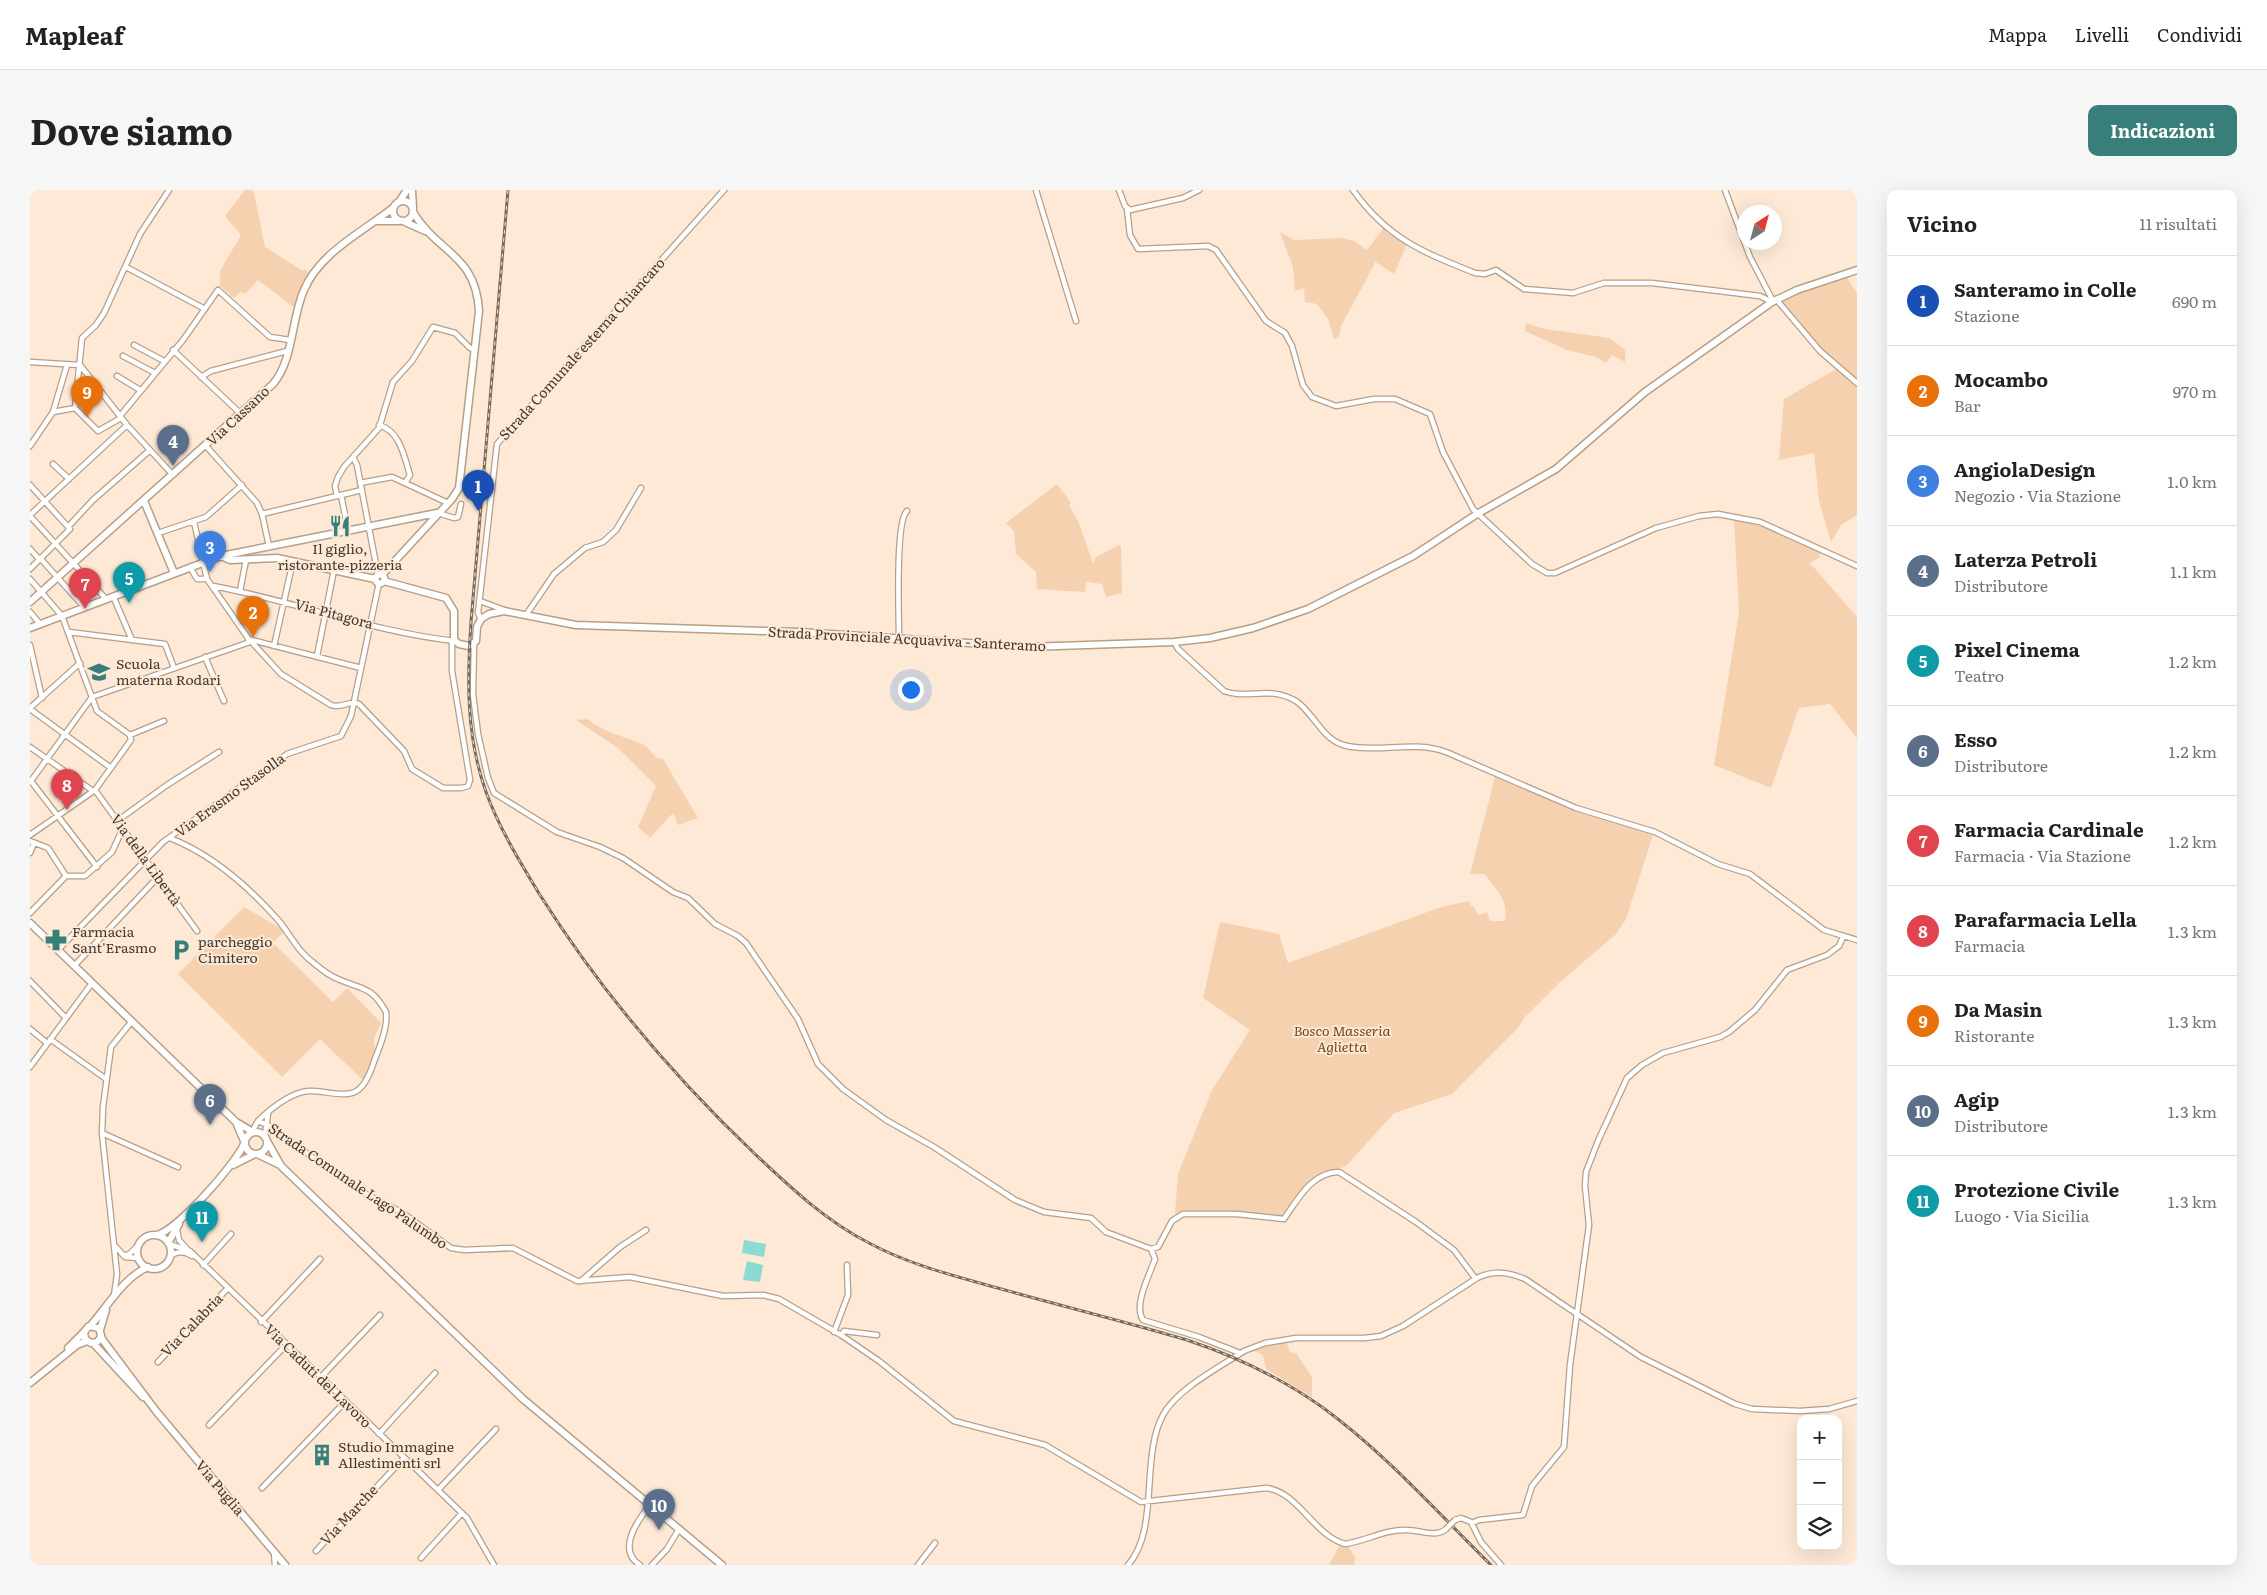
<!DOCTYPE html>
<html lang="it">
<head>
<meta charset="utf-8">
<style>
	body { margin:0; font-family:Literata,serif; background:#f6f6f6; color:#222 }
	.controls { position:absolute; right:15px; bottom:15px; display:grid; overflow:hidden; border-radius:10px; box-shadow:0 5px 20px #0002 }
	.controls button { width:45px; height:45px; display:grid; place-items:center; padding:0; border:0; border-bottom:1px solid #e0e0e0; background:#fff; color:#222; font:25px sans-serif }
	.compass { position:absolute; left:1707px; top:15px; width:45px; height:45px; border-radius:50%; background:#fff; box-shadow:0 5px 20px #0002; rotate:36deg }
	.you { position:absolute; left:880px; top:499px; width:18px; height:18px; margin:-12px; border:4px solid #fff; border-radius:50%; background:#1a73e8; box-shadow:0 0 0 8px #1a73e833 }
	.badge { display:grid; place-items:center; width:32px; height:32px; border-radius:50%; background:#387f79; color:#fff; font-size:16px; font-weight:700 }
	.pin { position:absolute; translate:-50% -41px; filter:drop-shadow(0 1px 2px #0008) }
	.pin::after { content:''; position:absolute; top:26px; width:18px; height:15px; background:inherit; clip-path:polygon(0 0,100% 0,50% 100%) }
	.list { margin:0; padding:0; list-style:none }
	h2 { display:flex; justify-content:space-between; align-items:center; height:65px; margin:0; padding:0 20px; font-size:21px }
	h2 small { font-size:16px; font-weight:400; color:#767676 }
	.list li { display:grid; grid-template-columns:32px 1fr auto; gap:15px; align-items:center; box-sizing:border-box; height:90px; padding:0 20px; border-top:1px solid #e0e0e0 }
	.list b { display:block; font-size:19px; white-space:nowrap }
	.list p { margin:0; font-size:16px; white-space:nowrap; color:#767676 }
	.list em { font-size:16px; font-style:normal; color:#767676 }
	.icon { flex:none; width:28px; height:28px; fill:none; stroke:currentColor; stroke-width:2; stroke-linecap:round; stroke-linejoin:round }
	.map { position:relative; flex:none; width:1827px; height:1375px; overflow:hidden; border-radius:10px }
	header { display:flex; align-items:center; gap:30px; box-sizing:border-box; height:70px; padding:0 25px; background:#fff; border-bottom:1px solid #e0e0e0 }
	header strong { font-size:24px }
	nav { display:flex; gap:28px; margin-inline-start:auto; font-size:18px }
	.intro { display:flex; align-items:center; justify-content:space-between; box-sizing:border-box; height:120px; padding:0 30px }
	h1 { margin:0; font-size:35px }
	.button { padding:12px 22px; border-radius:10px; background:#387f79; color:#fff; font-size:18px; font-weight:700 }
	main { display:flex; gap:30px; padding:0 30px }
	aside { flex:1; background:#fff; border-radius:10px; box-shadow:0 5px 20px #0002 }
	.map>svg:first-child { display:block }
	.green { fill:#f5d1b0 }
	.water { fill:#8cdad2 }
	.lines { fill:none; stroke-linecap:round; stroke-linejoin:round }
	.street-casing { stroke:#b69f89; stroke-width:7 }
	.secondary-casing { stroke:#b69f89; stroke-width:9 }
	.street { stroke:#fff; stroke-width:4.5 }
	.secondary { stroke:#fff; stroke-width:6 }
	.rail-casing { stroke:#76695e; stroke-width:3 }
	.rail { stroke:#fde9d6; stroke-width:1; stroke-dasharray:4; stroke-linecap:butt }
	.street-bridge-casing { stroke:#b69f89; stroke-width:7; stroke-linecap:butt }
	.street-bridge { stroke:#fff; stroke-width:4.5 }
	.labels { text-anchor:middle; stroke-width:4; stroke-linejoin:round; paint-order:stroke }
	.street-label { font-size:14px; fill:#433930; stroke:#fde9d6 }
	.poi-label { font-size:14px; fill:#433930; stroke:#fde9d6; text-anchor:start }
	.park-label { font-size:14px; font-style:italic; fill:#744816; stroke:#fde9d6 }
</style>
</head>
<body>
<header>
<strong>Mapleaf</strong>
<nav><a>Mappa</a><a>Livelli</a><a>Condividi</a></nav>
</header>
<div class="intro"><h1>Dove siamo</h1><a class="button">Indicazioni</a></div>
<main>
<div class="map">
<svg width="1827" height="1375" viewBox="0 0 1827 1375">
	<rect width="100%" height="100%" fill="#fde9d6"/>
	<path class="green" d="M215,0H222L224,3L235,57L273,81L275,79L279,83L265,118L228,90L215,104L210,102L204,108L190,96V81L211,45L195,26Z
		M1354,37L1357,43L1377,54L1364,84L1344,71L1345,73L1311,136L1309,146L1304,149L1298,129L1287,114L1275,112L1274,98L1265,101L1263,77L1250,42L1264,50L1311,48L1324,51L1337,60Z
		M1816,86L1827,103V325L1811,335L1801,352L1789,311L1784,263L1749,270L1754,209L1808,178L1790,164L1749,113V109Z
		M1496,133L1515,139L1580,148L1595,160V172L1582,165L1576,173L1566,167L1537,160L1495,141Z
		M1027,294L1041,313L1039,315L1048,331L1063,373L1066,367L1089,355L1091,357L1092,403L1076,407L1072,394L1056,392L1055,402L1007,399L1006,382L986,364L984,341L976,333Z
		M1704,330L1731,336L1789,362L1790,367L1780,373L1827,427V548L1800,514L1769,518L1741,598L1684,575L1709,423Z
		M558,529C572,542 594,546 612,554C621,558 623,569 633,569L668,628L648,635L644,624L641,625L620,648L608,637L626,596L588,558L546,530Z
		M1465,587L1547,622L1623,645L1596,729L1586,744L1530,792L1495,827L1488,838L1422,904L1364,923L1317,975C1307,981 1297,980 1287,985C1276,991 1261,1017 1252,1028L1189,1021L1145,1024L1148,984L1182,900L1220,840L1173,808L1190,732L1249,744L1258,773L1411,717L1439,711L1441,716H1444L1448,725L1457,722L1460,731H1475C1479,710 1466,700 1455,684H1440Z
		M214,717L255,741L243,753L303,812L317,798L351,833L344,848L345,861L334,891L290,849L252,887L148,784Z
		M1256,1152L1260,1162L1266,1163L1282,1187V1207L1236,1179L1233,1165L1221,1159Z
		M1310,1354L1317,1355L1325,1367L1324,1375H1299Z"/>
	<path class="water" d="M714,1050L736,1054L734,1067L712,1063Z
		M717,1071L733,1075L730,1092L713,1090Z"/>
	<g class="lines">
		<g class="street-casing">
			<path id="street" d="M1006,0L1046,131
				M1089,0L1095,16L1100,20L1153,8L1169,0
				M1323,0C1357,48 1392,62 1445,83L1455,84L1466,80L1494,99L1543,103L1574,93H1622L1730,106L1742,112
				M1695,0L1720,67L1743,111
				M1097,19L1100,45L1108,59L1178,56L1186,60L1236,131L1255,143L1262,156L1273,195L1282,207L1306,216L1344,209H1365L1400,224L1413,262L1443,319L1502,374L1517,383H1525L1626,338L1669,326L1688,324L1730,332L1827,376
				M96,77L175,119
				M1746,109L1790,161L1827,193
				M104,155L134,171
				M143,160L211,224
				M93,166L125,183
				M0,172L50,175
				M50,175L97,235L143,285
				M87,186L110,200
				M171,187L181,181L257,161
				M45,218L52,148L66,135L74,123L110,44L139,0
				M23,222L45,218L68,241L91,228
				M90,226L153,150L188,100L240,147L260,150
				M349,235C370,241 374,266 380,285L375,293
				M0,256L23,222L37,175
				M176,256L227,313L232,324L239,356
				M323,267L327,275L348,385
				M23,274L39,289
				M330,293L362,287L418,313
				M0,295L40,339L0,379
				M311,305L318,340
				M307,306L305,296L308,287L314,277L349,238L363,192L382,171L403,137L425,143L440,158L444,159
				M408,323L424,328L428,327L431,314
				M232,324L332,300
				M0,325L97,235
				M0,326L76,409
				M164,332L177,389L218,448L251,484L301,515C311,519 319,510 329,514L374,561L382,579L413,598H431L438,596L440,590L422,481V451
				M38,337L63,310L120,260
				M128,343L176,327L212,295
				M0,359L9,369
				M10,368L54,417
				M160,377L167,389H177
				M0,389L32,426L67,521L100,545L101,550L65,600L0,645
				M183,396C264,411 343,442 425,451
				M210,401L216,370
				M83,406L102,450
				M450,411L477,421
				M0,422L10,434
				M496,425L524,384L555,358L573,352L586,340L611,298
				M451,429L448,423L467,254L694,0
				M39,442L135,454L144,478
				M869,448C869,428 865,331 877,321
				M218,449L331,478
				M1144,452L1148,459L1194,501C1217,510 1239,495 1266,511C1285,524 1292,551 1317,556C1350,563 1382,550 1416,562L1546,618L1625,642L1688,674L1720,684L1794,740L1827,750
				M444,454L443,504L448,544L458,588L464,603L527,642L570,657L593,668L643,702L658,708L685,734L708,746L716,753L768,829L788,874L813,899L856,930L904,957L985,1010L1014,1022L1061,1028L1076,1042L1121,1059L1128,1057L1142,1031L1153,1024H1207L1254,1029C1268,1009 1282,982 1309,982L1386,1032L1424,1060L1445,1088
				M0,455L12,508
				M244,456L263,371
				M287,466L304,380
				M175,467L194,511
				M62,507L220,452
				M0,518L50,473
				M0,519L81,578
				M100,545L134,531
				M0,557L63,601
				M1,591L67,677
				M1,591L62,507
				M65,600L167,741
				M87,631L137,595L189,562
				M140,648C183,665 219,697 249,731C261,746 269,763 285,774C292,780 300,786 308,789C332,800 341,795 356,822C358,835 351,854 346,866C342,877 338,892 328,900C317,909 293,900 279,901C264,902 250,912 239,921C231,928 225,932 223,942
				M0,651L18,658L36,686H55L82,662L93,638
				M0,663L4,653
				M0,723L36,686
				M28,760L133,652L257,564L311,546L321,526L349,393
				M44,776L128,687
				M0,791L36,828
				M0,839L17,853
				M20,849L76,889
				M0,877L62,793
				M228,931L242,937L299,980L334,1003L373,1023L421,1058L434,1060L483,1058L547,1091L600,1087L693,1106L733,1105L749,1109L811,1145L849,1171L924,1231L1015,1255L1111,1312L1236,1298C1269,1302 1283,1345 1315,1354C1336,1351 1356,1339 1377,1340C1390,1340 1406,1348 1416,1339
				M72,943L148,977
				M235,946L238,923
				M147,1040L149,1050L157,1059
				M139,1054L160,1061L437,1328L464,1375
				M86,1057L95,1067L108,1068
				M1121,1059L1125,1069C1120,1084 1103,1115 1113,1130L1169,1147L1210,1163
				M94,1065H98L109,1055
				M140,1066C148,1061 154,1061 162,1066
				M173,1075L201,1044
				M551,1091L590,1057L616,1040
				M84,1106L87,1084L72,943L73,917L81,857L102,831
				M231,1132L290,1069
				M804,1142L818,1105L817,1075
				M811,1145L814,1141L847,1145
				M128,1172L197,1099
				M290,1188L350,1125
				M179,1235L256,1155
				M349,1244L405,1183
				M232,1298L315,1212
				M408,1300L466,1239
				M1425,1330L1431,1328L1441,1332L1451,1352L1471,1375
				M1442,1333L1449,1330L1493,1325L1502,1296L1534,1257L1540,1175L1559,1035L1555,996L1556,982L1568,951L1597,888L1612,875L1633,863L1690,847L1699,842L1725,820L1757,780L1797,765L1809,756L1813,747
				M286,1361L374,1268
				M244,1362L245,1375
				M391,1368L432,1323
				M610,1375C586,1360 608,1330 620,1315
				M622,1375L637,1359L649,1339
				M888,1375L905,1353
				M1098,1375C1130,1339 1110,1267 1133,1225C1147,1199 1190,1177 1214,1161L1235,1153L1266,1148H1335L1351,1146L1373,1136L1447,1088C1464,1080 1478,1082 1495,1089L1611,1167L1705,1214L1722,1219L1770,1221L1799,1219L1827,1211"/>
		</g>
		<g class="secondary-casing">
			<path id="secondary" d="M382,0L383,18
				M363 21a10 10 0 1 1 20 0a10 10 0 1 1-20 0Z
				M369,12L377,0
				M347,31H369
				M373,31L395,41
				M114,311L144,383
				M191,366L200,370L247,368L345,389
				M345.5 389a4.5 4.5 0 1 1 9 0a4.5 4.5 0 1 1-9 0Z
				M352,385L422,309L429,298L449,121C446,64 407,63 383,22
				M354,391L416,408L424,421V450L429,454L439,456L446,451L447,437L451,429L459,424L474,421L546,435L769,442L998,457L1144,452L1180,448L1223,438L1278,419L1383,366L1447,324L1526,279L1615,202L1742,112L1767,100L1827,80
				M0,412L243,194C264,169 261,129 274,100C290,62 333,42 364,17
				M0,438L191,366L407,323
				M0,733L206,932L223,942
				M206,932L214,951
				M215 953a11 11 0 1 1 22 0a11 11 0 1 1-22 0Z
				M237,951L251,976L493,1209L692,1375
				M227,964L248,974
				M203,975L225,964
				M127,1045C147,1040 205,975 214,954
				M107 1062a17 17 0 1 1 34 0a17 17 0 1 1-34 0Z
				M138,1053L149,1034
				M61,1135C78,1116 93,1088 118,1077
				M70,1140L76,1120
				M71,1147L67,1152L61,1153L55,1149L54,1142L59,1136L69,1138L72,1149L126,1221L255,1375
				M63,1153L113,1207
				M38,1158L54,1142
				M0,1193L47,1155L57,1151"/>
		</g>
		<use href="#street" class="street"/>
		<use href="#secondary" class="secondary"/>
		<g class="rail-casing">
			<path id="rail" d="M478,0L441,432C437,490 436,546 456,602C469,638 490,672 510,705C570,800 644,887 726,965C760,997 796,1031 839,1053C878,1074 921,1085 964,1097C1028,1115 1093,1131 1157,1150C1205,1166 1251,1188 1292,1217C1354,1262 1407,1322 1461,1375"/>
		</g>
		<use href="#rail" class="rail"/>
		<g class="street-bridge-casing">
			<path id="street-bridge" d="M1416,1339L1425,1330"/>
		</g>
		<use href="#street-bridge" class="street-bridge"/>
	</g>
	<defs>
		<g id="restaurant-bare" transform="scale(1.725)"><path d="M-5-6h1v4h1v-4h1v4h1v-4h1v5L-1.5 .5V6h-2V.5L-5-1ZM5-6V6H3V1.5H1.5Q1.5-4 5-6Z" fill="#387f79" stroke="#fde9d6" stroke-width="2.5" paint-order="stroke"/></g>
		<g id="school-bare" transform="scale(1.725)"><path d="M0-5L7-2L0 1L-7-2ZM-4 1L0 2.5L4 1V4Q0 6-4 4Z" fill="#387f79" stroke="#fde9d6" stroke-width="2.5" paint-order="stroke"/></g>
		<g id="pharmacy-bare" transform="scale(1.725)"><path d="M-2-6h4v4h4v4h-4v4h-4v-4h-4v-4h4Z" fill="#387f79" stroke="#fde9d6" stroke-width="2.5" paint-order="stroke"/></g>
		<g id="parking-bare" transform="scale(1.725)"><path d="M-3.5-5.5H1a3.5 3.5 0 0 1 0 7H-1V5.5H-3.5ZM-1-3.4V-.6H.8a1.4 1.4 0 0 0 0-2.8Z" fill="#387f79" stroke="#fde9d6" stroke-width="2.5" paint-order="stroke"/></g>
		<g id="building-bare" transform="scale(1.725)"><path d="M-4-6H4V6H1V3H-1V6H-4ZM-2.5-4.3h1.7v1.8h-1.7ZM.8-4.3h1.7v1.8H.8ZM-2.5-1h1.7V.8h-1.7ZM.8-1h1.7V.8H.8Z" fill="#387f79" stroke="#fde9d6" stroke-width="2.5" paint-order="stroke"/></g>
	</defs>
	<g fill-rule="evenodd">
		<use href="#restaurant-bare" x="310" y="336"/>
		<use href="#school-bare" x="69" y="482"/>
		<use href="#pharmacy-bare" x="26" y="750"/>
		<use href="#parking-bare" x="151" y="760"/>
		<use href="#building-bare" x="292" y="1265"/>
	</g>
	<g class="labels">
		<g class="street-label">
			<text transform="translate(552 159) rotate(-48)" y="5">Strada Comunale esterna Chiancaro</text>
			<text transform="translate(208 226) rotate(-43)" y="5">Via Cassano</text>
			<text transform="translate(304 424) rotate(15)" y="5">Via Pitagora</text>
			<text transform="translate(877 449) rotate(3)" y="5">Strada Provinciale Acquaviva - Santeramo</text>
			<text transform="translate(200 605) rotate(-36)" y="5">Via Erasmo Stasolla</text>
			<text transform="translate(116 670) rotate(54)" y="5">Via della Libertà</text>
			<text transform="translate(328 996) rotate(34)" y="5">Strada Comunale Lago Palumbo</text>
			<text transform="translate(162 1135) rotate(-46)" y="5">Via Calabria</text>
			<text transform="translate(288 1186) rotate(44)" y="5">Via Caduti del Lavoro</text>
			<text transform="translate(190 1298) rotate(50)" y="5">Via Puglia</text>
			<text transform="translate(319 1325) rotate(-47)" y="5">Via Marche</text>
		</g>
		<g class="poi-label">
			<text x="310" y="364" text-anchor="middle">Il giglio,<tspan x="310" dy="16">ristorante-pizzeria</tspan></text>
			<text x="86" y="479">Scuola<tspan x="86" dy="16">materna Rodari</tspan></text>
			<text x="42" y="747">Farmacia<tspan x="42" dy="16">Sant'Erasmo</tspan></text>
			<text x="168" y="757">parcheggio<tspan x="168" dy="16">Cimitero</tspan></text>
			<text x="308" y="1262">Studio Immagine<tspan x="308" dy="16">Allestimenti srl</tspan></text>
		</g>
		<g class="park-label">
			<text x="1312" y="846">Bosco Masseria<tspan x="1312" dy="16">Aglietta</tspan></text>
		</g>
	</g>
</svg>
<div class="controls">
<button>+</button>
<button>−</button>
<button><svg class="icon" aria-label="layers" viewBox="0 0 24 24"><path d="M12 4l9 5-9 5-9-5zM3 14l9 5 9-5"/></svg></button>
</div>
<svg class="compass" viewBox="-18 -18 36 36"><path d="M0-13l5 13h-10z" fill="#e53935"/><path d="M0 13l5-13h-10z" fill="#767676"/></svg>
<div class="you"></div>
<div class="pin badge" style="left:448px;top:321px;background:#1a4fb4">1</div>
<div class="pin badge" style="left:223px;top:447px;background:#e8710a">2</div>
<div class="pin badge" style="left:180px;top:382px;background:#3f7fe0">3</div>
<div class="pin badge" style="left:143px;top:276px;background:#5c6f8a">4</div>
<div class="pin badge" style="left:99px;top:413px;background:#0f9aa8">5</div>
<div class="pin badge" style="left:180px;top:935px;background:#5c6f8a">6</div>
<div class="pin badge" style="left:55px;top:419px;background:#e0444e">7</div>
<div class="pin badge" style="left:37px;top:620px;background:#e0444e">8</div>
<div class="pin badge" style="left:57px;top:227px;background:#e8710a">9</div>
<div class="pin badge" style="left:629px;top:1340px;background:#5c6f8a">10</div>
<div class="pin badge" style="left:172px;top:1052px;background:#0f9aa8">11</div>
</div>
<aside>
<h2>Vicino<small>11 risultati</small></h2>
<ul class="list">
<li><span class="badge" style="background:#1a4fb4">1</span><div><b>Santeramo in Colle</b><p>Stazione</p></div><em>690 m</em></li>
<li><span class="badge" style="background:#e8710a">2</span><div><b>Mocambo</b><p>Bar</p></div><em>970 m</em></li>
<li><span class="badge" style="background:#3f7fe0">3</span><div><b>AngiolaDesign</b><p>Negozio · Via Stazione</p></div><em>1.0 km</em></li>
<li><span class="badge" style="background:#5c6f8a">4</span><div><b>Laterza Petroli</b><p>Distributore</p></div><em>1.1 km</em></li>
<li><span class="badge" style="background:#0f9aa8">5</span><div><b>Pixel Cinema</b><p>Teatro</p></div><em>1.2 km</em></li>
<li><span class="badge" style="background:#5c6f8a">6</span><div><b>Esso</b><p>Distributore</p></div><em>1.2 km</em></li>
<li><span class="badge" style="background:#e0444e">7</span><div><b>Farmacia Cardinale</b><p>Farmacia · Via Stazione</p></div><em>1.2 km</em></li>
<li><span class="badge" style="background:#e0444e">8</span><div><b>Parafarmacia Lella</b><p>Farmacia</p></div><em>1.3 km</em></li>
<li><span class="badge" style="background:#e8710a">9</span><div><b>Da Masin</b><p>Ristorante</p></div><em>1.3 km</em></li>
<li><span class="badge" style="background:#5c6f8a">10</span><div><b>Agip</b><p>Distributore</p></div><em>1.3 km</em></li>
<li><span class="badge" style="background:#0f9aa8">11</span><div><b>Protezione Civile</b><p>Luogo · Via Sicilia</p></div><em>1.3 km</em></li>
</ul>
</aside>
</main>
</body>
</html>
